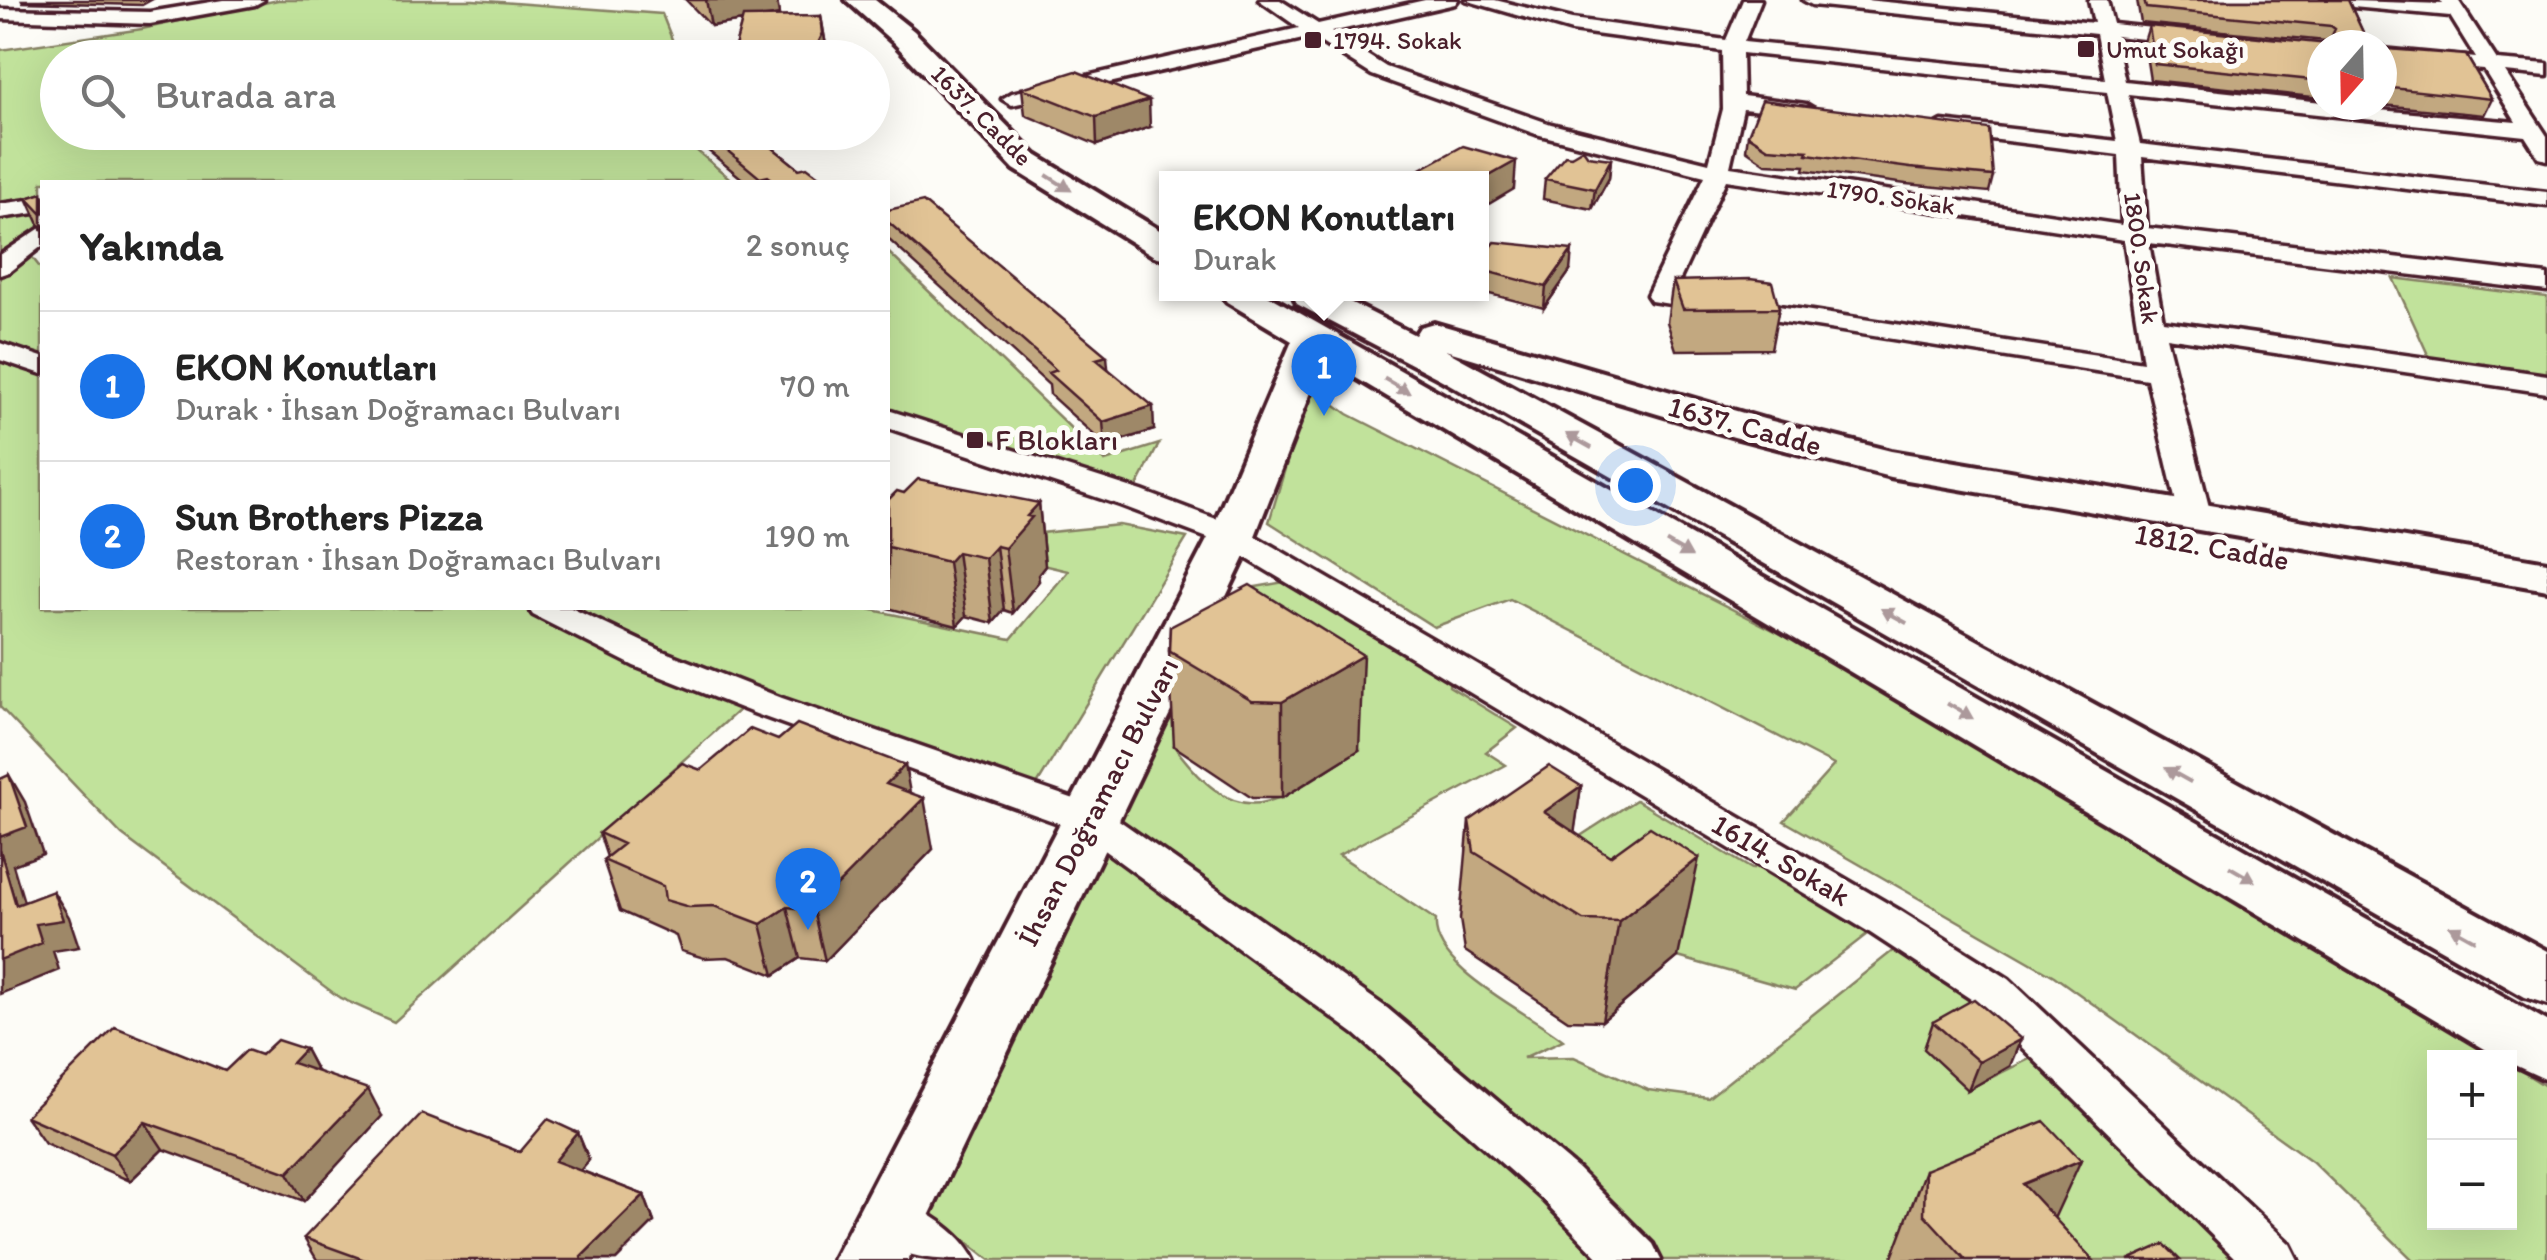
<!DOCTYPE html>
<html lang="tr">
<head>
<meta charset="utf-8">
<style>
	body { margin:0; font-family:Itim,sans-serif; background:#f2f2f2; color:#222 }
	.controls { position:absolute; right:30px; bottom:30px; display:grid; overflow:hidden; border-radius:0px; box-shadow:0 10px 40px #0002 }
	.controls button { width:90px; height:90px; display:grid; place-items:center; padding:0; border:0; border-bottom:2px solid #e0e0e0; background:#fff; color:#222; font:50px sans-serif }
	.compass { position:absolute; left:2307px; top:30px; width:90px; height:90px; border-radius:50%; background:#fff; box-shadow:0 10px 40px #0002; rotate:200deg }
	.you { position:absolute; left:1635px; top:485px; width:35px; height:35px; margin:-25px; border:8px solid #fff; border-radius:50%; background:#1a73e8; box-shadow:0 0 0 15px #1a73e833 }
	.badge { display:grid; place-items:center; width:65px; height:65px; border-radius:50%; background:#1a73e8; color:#fff; font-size:32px; font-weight:700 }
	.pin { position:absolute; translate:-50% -82px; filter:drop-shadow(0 2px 5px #0008) }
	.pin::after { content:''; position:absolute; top:52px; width:35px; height:30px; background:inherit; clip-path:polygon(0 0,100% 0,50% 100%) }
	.popup { position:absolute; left:1159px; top:171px; width:330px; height:130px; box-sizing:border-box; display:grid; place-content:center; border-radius:0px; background:#fff; filter:drop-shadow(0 2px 8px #0005); font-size:32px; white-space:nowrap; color:#767676 }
	.popup b { font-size:38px; color:#222 }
	.popup::after { content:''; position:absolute; left:50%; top:100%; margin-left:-20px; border:20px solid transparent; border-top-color:#fff }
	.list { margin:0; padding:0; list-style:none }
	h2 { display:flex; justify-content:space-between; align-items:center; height:130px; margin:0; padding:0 40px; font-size:42px }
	h2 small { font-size:32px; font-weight:400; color:#767676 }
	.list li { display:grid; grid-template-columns:65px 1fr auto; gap:30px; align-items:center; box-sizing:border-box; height:150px; padding:0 40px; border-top:2px solid #e0e0e0 }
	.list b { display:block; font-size:38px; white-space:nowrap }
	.list p { margin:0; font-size:32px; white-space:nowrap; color:#767676 }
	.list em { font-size:32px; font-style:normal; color:#767676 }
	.icon { flex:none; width:55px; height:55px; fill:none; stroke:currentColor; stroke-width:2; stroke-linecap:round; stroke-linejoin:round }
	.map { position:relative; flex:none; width:2547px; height:1260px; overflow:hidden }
	.search { position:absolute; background:#fff; box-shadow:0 10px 40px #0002; left:40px; top:40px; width:850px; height:110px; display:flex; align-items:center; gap:25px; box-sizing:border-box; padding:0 35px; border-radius:55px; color:#767676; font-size:38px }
	.panel { position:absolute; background:#fff; box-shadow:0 10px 40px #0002; left:40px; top:180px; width:850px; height:430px; border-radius:0px }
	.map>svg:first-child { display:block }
	.green { fill:#c1e29b; stroke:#868063; stroke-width:2.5; fill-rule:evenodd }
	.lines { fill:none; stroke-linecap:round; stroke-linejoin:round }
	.street-casing { stroke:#4a1f2b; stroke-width:7 }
	.secondary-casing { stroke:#4a1f2b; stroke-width:8 }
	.street { fill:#fdfcf7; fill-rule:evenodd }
	.secondary { fill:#fdfcf7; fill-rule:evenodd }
	.wall { fill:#c2a880; stroke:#4a1f2b; stroke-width:2.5 }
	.shaded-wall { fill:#9e8868; stroke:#4a1f2b; stroke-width:2.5 }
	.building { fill:#e1c395; stroke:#4a1f2b; stroke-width:2.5 }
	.oneway { fill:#ac999b }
	.poi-dot { fill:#4a1f2b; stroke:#fdfcf7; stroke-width:4 }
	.labels { text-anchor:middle; stroke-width:10; stroke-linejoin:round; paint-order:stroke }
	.far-poi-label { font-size:25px; fill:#4a1f2b; stroke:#fdfcf7; text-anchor:start }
	.far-street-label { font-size:25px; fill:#4a1f2b; stroke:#fdfcf7 }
	.street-label { font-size:30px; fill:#4a1f2b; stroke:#fdfcf7 }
	.poi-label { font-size:30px; fill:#4a1f2b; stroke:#fdfcf7; text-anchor:start }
</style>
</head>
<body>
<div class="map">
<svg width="2547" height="1260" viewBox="0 0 2547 1260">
	<rect width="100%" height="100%" fill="#fdfcf7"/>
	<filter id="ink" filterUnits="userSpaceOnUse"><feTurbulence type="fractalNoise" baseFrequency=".01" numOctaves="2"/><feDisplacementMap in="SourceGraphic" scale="20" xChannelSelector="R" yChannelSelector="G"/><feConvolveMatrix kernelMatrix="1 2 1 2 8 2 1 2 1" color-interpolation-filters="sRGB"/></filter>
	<g filter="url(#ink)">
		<path class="green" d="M278,0H473L662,14L679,57L58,58V132L705,133L683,139L734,182H42V205L0,211V50L142,29Z
			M42,211V248L28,252L42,270V608H863L1011,639L1068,571L1008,557L1041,533L1119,525L1187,538L1029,798L751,699L394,1022L340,998L122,835L0,707V215Z
			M888,252L1105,461L1159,444L1131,498L888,416Z
			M2393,278L2547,297V376L2430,359Z
			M1310,386L1348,414L1893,691L2499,1057L2434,1058V1222H2510V1064L2547,1087V1260H2413L2313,1162L2054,976L1784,821L1834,765L1510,599L1434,627L1269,522Z
			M1284,582L1317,594L1450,673L1449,686L1517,728L1486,752L1506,765L1339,855L1436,920C1431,969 1529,1012 1563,1040L1523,1058L1574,1057L1648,1090L1708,1098L1910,937L1993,991L1968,1089L2052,1048L2272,1260H990L922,1206L1214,612L1250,588ZM1174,746L1358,750C1277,801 1244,841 1174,746Z
			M1636,800L1752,869L1771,854L1884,921L1795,990L1678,957L1537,864Z"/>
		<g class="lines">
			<g class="street-casing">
				<path id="street" d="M223,0H264L255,5L150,24L0,19V9L150,12Z
					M1259,0H1280L1318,24L1425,0H1458L1455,4L1331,32L1386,67L1551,124L1709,163L1723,109L1722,51L1572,31L1465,0H1495L1572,19L1726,40L1743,0H1761L1744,42L2105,79L2096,34L1812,5L1803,0H1866L2094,23L2089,0H2107L2113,24L2192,32L2201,38L2192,44L2115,36L2125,81L2322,102V105L2516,122L2484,70L2382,61V49L2476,58L2450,16L2331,5L2322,0L2443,4L2440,0H2458L2497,60L2547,64V76L2505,72L2547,136V160L2539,158L2525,136L2128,94L2140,144L2547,192V206L2142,157L2147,228L2547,275V291L2149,243L2163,321L2547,375V393L2166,337L2211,515L2206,522H2184L2179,515L2147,379L1651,301L1647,295L1705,176L1536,134L1372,75L1312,37L1012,105L1002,99L1012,93L1299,28ZM1742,53L2107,92L2117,141L1942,121L1931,127L1942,133L2119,155L2122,225L1730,167L1743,109L1806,116L1816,110L1806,104L1743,96ZM1726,180L2124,240L2143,362L1675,290Z
					M42,198V212L0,218V204Z
					M42,227V246L9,272L0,275V255Z
					M0,343L42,357V374L0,360Z
					M888,410L1142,491L1243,529L1899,910L2009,979L2290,1244L2298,1260H2237L1977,1003L1869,932L1221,543L1120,505L888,428Z
					M528,608H571L660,650L782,698L1103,809L1387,1008L1578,1169L1653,1244L1661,1260H1601L1542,1199L1355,1034L1075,829L756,714L634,666L533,615Z
					M891,1196C921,1207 962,1231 975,1260C929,1260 889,1260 866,1218L873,1202Z"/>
			</g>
			<g class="secondary-casing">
				<path id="secondary" d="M846,0H875L914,31L1036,155L1166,234V259L1154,256L1014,169L894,43Z
					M1221,294H1266L2547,1021V1080L2510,1063V1058H2500L1324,359L1255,536L908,1260H833L1209,536L1292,341L1227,302Z
					M1293,294H1334L1415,335L1420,327L1434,323L1764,419L1891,451L2547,562V590L1890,477L1734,437L1445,350L2547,951V1004L2525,997L1442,380L1297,304Z"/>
			</g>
			<use href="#street" class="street"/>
			<use href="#secondary" class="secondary"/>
		</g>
		<path class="wall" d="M22,0H151L142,5L23,2Z
			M686,0H777L779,15L770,17L821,16L828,58H732L742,21L711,26Z
			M2137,0H2348L2368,43L2384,45L2388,49L2466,55L2492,99L2484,115L2382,105V45H2322V98L2150,80L2144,42L2149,26L2327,44L2325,41L2141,23Z
			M1022,88L1150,127L1097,145L1025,115Z
			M693,132H753L799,169L827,182H746L694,139Z
			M1748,135L1993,176L1989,192L1906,184L1804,170L1805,166L1766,164L1746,150Z
			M1571,156L1611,159L1609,178L1592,209L1543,199L1545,179Z
			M42,193V231L27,198Z
			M888,210L1108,369L1154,430L1105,445L1050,395L1049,385L888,239Z
			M1482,259L1570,271L1544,308L1482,292Z
			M1673,281L1779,308L1771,349L1676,350L1667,322Z
			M904,493L1039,503L1045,566L1038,575L1039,581L1013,613L1004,610L993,623L966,616L957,626L888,608V500Z
			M1170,627L1359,750L1282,798H1252L1174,746L1169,651Z
			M778,740L910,793L933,849L825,961L800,958L774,975L728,957L704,958L681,951L676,936L620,911L603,860L607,857L599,833L701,770Z
			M1581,786L1574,832L1678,957L1602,1021L1568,1020L1465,951L1460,919L1469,821Z
			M1933,1022L2010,1066L1968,1090L1924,1049Z
			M305,1049L317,1071L382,1116L304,1201L163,1149L130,1181L45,1143L26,1116L225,1071L261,1055Z
			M578,1133L589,1160L580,1170L644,1195L654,1222L616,1260H317L304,1238L520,1152Z
			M1925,1170L2054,1218L2093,1260H1891Z"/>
		<path class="shaded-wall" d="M706,0H777L779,15L711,26Z
			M821,16L828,58H772Z
			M1149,100L1150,127L1097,145L1096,117Z
			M1611,159L1609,178L1592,209L1595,189Z
			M1516,161L1514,189L1482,208V180Z
			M768,176L769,182H761L760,178Z
			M1572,250L1570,271L1544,308L1546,287Z
			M1107,356L1109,378L1096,359Z
			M1153,406L1154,430L1105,445L1103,422Z
			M1039,503L1045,566L1038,575L1039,581L1013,613L1005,548L1027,516Z
			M996,546L1004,610L993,623L985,558Z
			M957,552L966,616L957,626L948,562Z
			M1363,655L1359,750L1282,798V702Z
			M905,765L913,810L924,798L933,849L825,961L813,910L886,784Z
			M9,775L25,802L43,854L13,865L33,932L16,905L0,850V837Z
			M1581,786L1567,884L1544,812Z
			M1699,858L1678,957L1602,1021L1619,921Z
			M53,891L69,917L79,947L53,951L59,970L0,994V960L36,924Z
			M787,907L800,958L774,975L761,924Z
			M2021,1039L2010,1066L1968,1090L1979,1062Z
			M305,1049L319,1076L292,1063Z
			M368,1089L382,1116L304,1201L288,1173Z
			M145,1122L163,1149L130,1181L112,1154Z
			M578,1133L589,1160L566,1188L555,1161Z
			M2081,1160L2035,1260L2023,1184Z
			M644,1195L654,1222L616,1260H582L581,1257Z"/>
		<path class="building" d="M2144,0H2348L2368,43L2384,45L2388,49L2466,55L2492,99L2382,87V45H2322V81L2155,64L2149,26L2328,44L2335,29L2331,26L2146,8Z
			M821,16L823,33L813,54L772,58H732L743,17Z
			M1076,71L1149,100L1096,117L1022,88Z
			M1762,100L1989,129L1993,176L1910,168L1807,154L1808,151L1768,148L1748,135Z
			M705,132H753L799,169L807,167L827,182H776L768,176L760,178Z
			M1463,146L1516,161L1482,180V178L1406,177Z
			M1583,149L1588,156L1611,159L1595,189L1545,179L1565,155L1571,156Z
			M42,193V214L27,198Z
			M923,202L1107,356L1096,359L1153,406L1103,422L1048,373L1056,370L888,222V210Z
			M1495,242L1572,250L1546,287L1482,270V259Z
			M1750,279L1772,282L1779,308L1683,309L1673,281Z
			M918,479L1039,503L1027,516L1032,517L1005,548L996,546L985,558L957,552L948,562L888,547V500L897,491L904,493Z
			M1250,585L1363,655L1282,702L1252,701L1169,651L1170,627Z
			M797,724L905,765L886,784L924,798L813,910L787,907L761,924L714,906L689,907L665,900L663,886L603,860L623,844L599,833L682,763L701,770L750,729L778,740Z
			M1549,766L1581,786L1544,812L1610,856L1650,827L1699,858L1619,921L1583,920L1474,852L1469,821Z
			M9,775L27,827L0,837V779Z
			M0,850L16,905L53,891L63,920L36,924L42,943L0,960Z
			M1974,999L2021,1039L1979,1062L1933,1022Z
			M115,1027L225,1071L247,1050L261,1055L277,1040L305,1049L292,1063L368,1089L288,1173L145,1122L112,1154L26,1116Z
			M422,1114L520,1152L548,1119L578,1133L555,1161L644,1195L581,1257L582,1260H365L304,1238Z
			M2044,1121L2081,1160L2023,1184L2093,1260H1966L1924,1214L1925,1170Z
			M2164,1244L2180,1260H2128Z"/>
		<defs><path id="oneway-solid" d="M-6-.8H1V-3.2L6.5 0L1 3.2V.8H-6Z" transform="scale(2.5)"/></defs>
		<g class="oneway">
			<use href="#oneway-solid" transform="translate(1059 183) rotate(32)"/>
			<use href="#oneway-solid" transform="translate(1397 386) rotate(30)"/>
			<use href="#oneway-solid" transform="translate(1579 441) rotate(-151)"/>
			<use href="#oneway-solid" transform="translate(1679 549) rotate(30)"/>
			<use href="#oneway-solid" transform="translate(1894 616) rotate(-151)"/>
			<use href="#oneway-solid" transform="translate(1960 711) rotate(30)"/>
			<use href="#oneway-solid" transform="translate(2178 775) rotate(-151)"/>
			<use href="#oneway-solid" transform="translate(2242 874) rotate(30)"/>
			<use href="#oneway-solid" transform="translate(2462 933) rotate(-151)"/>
		</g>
	</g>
	<g class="poi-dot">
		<rect x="1303" y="30" width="20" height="20" rx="5"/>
		<rect x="2076" y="39" width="20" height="20" rx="5"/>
		<rect x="965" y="430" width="20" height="20" rx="5"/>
	</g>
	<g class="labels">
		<g class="far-poi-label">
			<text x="1333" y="49">1794. Sokak</text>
			<text x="2106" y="58">Umut Sokağı</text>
		</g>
		<g class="far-street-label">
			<text transform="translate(982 115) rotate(45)" y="9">1637. Cadde</text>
			<text transform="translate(1891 197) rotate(8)" y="9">1790. Sokak</text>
			<text transform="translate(2142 258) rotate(82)" y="9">1800. Sokak</text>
		</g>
		<g class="street-label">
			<text transform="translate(1745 426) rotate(15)" y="10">1637. Cadde</text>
			<text transform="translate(2212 547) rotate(10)" y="10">1812. Cadde</text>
			<text transform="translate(1098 802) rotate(-63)" y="10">İhsan Doğramacı Bulvarı</text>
			<text transform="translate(1781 860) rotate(30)" y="10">1614. Sokak</text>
		</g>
		<g class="poi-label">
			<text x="995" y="450">F Blokları</text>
		</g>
	</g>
</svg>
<div class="controls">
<button>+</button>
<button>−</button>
</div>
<svg class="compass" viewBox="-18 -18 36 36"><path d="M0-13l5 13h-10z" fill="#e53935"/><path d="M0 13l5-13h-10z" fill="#767676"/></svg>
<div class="you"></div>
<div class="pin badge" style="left:1324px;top:416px">1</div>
<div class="popup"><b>EKON Konutları</b>Durak</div>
<div class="pin badge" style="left:808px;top:930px">2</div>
<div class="search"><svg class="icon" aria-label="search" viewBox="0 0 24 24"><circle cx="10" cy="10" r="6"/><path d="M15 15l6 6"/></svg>Burada ara</div>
<section class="panel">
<h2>Yakında<small>2 sonuç</small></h2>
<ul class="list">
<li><span class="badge">1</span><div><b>EKON Konutları</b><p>Durak · İhsan Doğramacı Bulvarı</p></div><em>70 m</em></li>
<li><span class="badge">2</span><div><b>Sun Brothers Pizza</b><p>Restoran · İhsan Doğramacı Bulvarı</p></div><em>190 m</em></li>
</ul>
</section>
</div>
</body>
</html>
